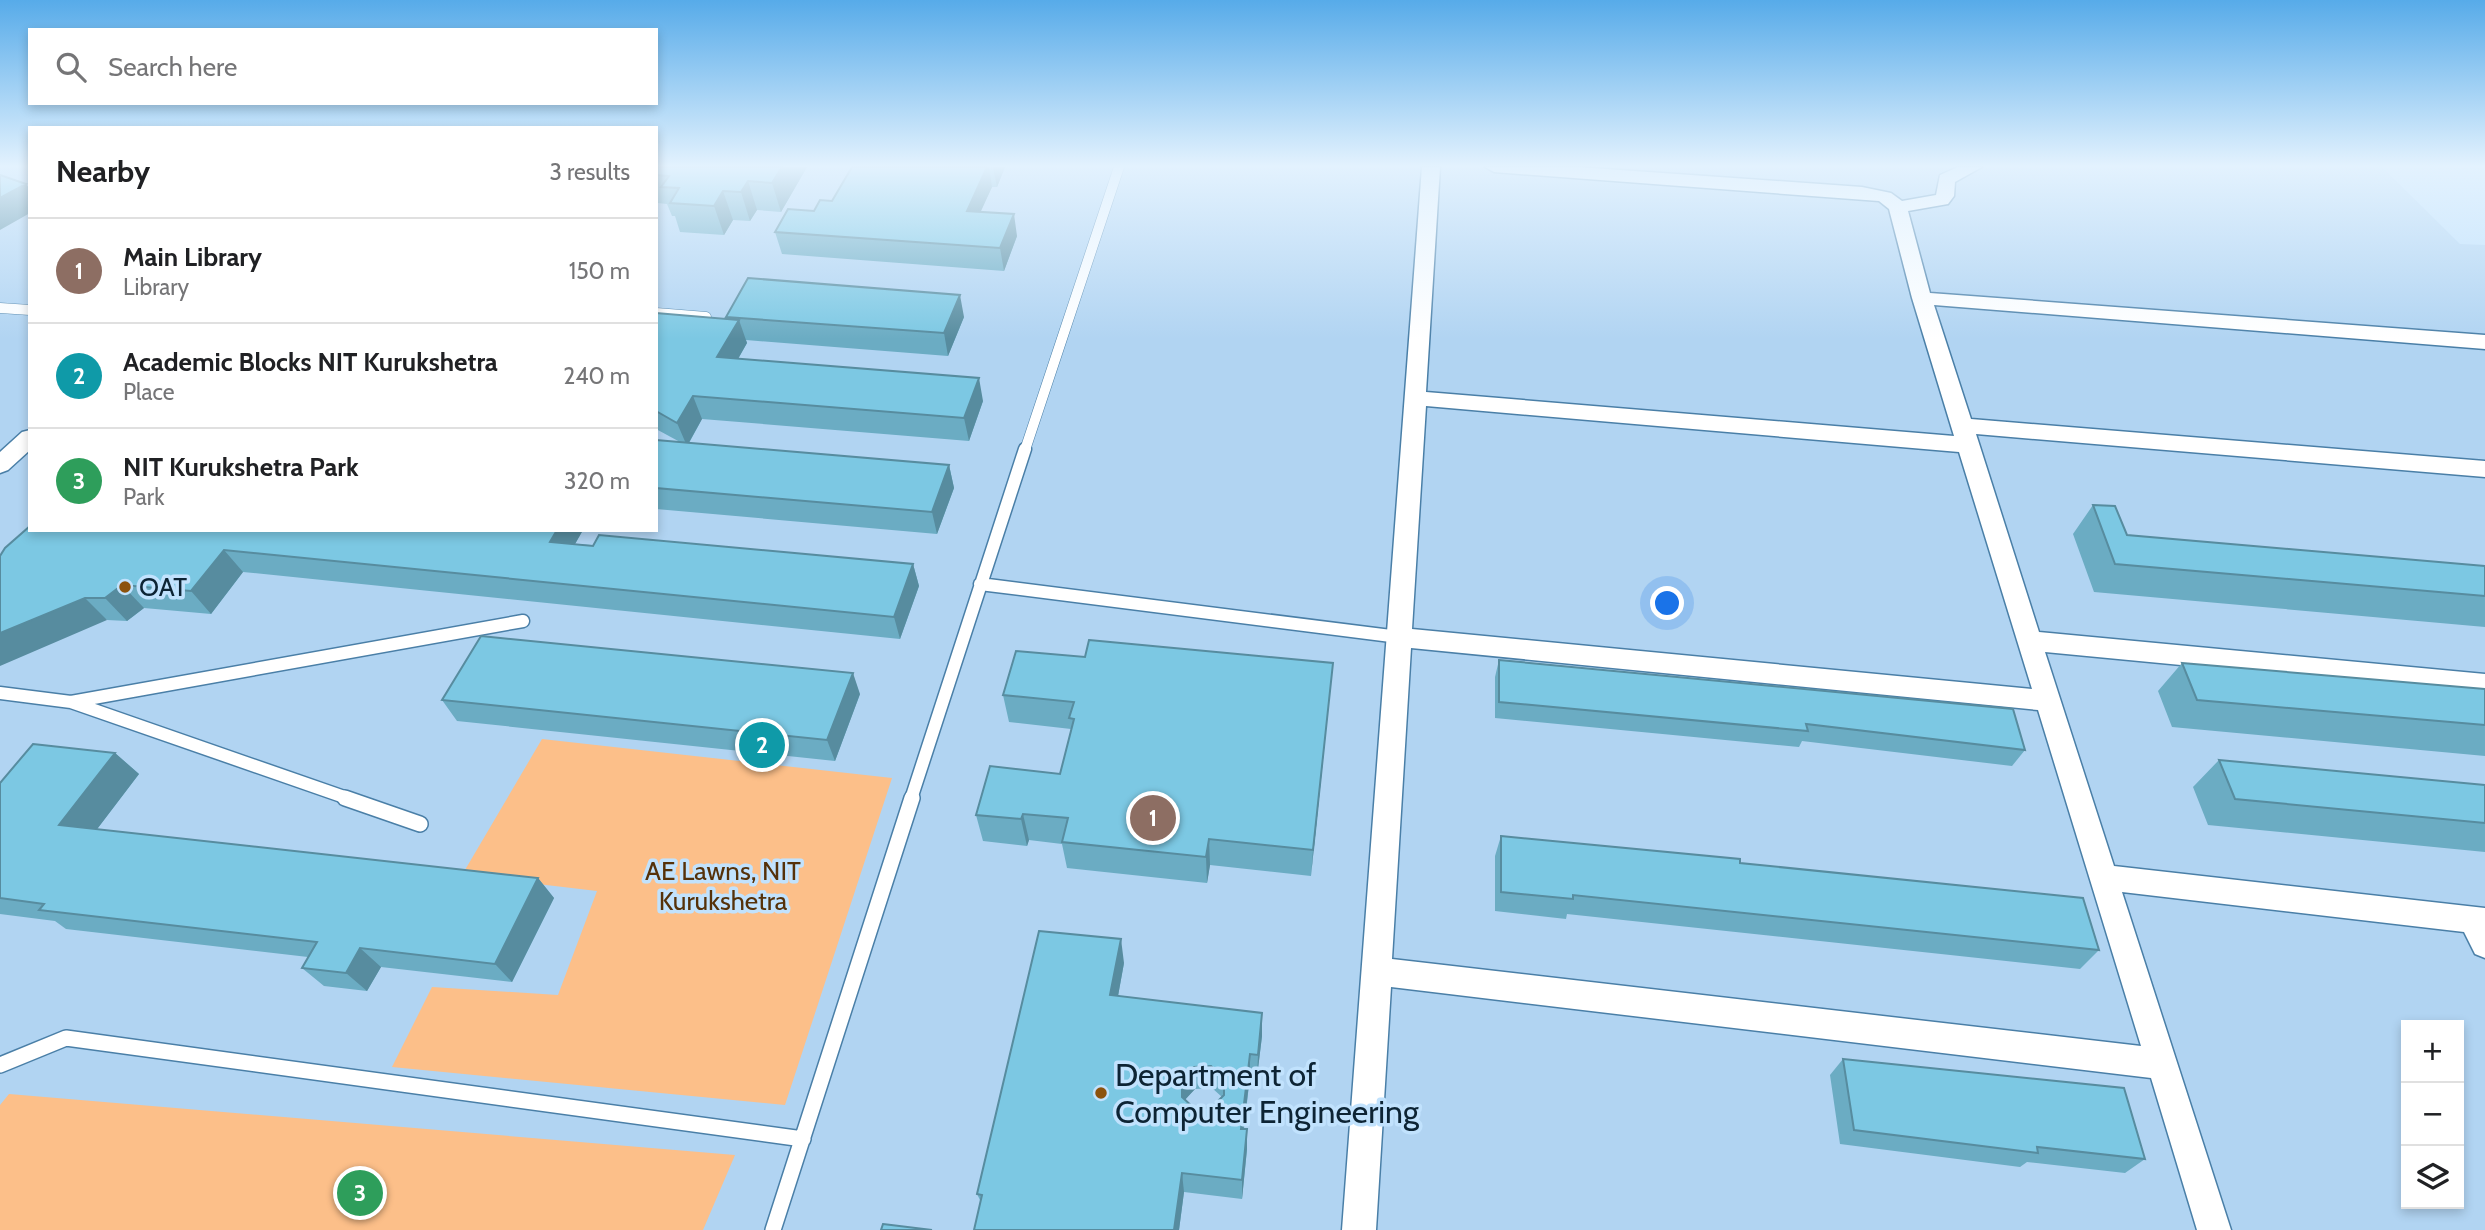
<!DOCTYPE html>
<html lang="en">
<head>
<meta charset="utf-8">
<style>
	body { margin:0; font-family:Cabin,sans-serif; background:#f6f6f6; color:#202124 }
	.controls { position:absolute; right:21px; bottom:21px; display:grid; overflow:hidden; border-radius:0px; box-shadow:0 4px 10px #0003 }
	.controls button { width:63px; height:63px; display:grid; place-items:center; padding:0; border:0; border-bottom:2px solid #e0e0e0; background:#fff; color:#202124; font:35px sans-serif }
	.you { position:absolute; left:1668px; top:604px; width:24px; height:24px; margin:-18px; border:5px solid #fff; border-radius:50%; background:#1a73e8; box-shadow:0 0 0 10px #1a73e833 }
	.badge { display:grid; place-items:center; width:46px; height:46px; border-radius:50%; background:#b45309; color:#fff; font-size:23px; font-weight:700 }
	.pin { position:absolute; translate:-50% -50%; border:4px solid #fff; box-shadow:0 2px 7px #0006 }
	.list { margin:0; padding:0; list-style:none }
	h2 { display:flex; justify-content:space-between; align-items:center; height:91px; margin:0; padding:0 28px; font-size:30px }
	h2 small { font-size:23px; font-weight:400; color:#757577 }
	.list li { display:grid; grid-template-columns:46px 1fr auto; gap:21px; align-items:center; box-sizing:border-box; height:105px; padding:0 28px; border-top:2px solid #e0e0e0 }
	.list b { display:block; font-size:26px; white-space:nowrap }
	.list p { margin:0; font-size:23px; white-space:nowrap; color:#757577 }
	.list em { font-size:23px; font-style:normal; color:#757577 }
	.icon { flex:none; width:38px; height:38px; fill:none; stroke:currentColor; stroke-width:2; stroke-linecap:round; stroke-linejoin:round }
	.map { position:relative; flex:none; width:2485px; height:1230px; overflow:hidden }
	.search { position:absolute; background:#fff; box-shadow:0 4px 10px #0003; left:28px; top:28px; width:630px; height:77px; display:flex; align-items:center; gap:18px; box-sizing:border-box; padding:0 24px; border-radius:0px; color:#757577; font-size:26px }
	.panel { position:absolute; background:#fff; box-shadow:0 4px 10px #0003; left:28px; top:126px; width:630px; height:406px; border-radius:0px }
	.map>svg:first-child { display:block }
	.built { fill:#b1d4f2; fill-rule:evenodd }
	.green { fill:#fcbf89 }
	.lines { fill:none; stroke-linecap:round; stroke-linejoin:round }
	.service-far2-casing { stroke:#4a7fa7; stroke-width:11 }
	.service-far1-casing { stroke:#4a7fa7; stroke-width:15 }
	.service-casing { stroke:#4a7fa7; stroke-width:18 }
	.minor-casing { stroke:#4a7fa7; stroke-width:3 }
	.service-far2 { stroke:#fff; stroke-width:10 }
	.service-far1 { stroke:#fff; stroke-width:12 }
	.service { stroke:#fff; stroke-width:15 }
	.minor { fill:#fff; fill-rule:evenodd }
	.wall { fill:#6bacc3; fill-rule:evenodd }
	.shaded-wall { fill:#578c9f }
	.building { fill:#7cc8e3; stroke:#578c9f; stroke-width:2; fill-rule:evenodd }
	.poi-dot { fill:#8c520d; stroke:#c1e2fd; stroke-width:2.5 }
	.labels { text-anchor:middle; stroke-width:7; stroke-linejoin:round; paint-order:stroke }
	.poi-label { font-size:26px; fill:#0d2434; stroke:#c1e2fd; text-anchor:start }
	.park-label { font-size:26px; fill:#553109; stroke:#c1e2fd }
	.near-poi-label { font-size:32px; fill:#0d2434; stroke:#c1e2fd; text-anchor:start }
</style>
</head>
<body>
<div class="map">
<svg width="2485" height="1230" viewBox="0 0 2485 1230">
	<rect width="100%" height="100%" fill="#c1e2fd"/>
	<path class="built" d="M0,167H30V530H656V167H2382L2460,244L2485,245V1230H0ZM2406,1025H2459V1204H2406Z"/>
	<path class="green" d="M542,739L892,778L785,1105L392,1067L432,987L558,995L597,891L462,875Z
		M9,1094L735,1155L703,1230H0V1105Z"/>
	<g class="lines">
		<g class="service-far2-casing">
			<path id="service-far2" d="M0,308L30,310
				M656,313L706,317
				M1025,450L1119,167"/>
		</g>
		<g class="service-far1-casing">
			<path id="service-far1" d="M980,584L1399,637
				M0,693L71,702L350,799
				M71,702L523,621
				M911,799L1025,449"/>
		</g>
		<g class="service-casing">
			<path id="service" d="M345,798L420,824
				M0,1065L66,1038L803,1139
				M773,1230L912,798"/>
		</g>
		<g class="minor-casing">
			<path id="minor" d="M1422,167H1440L1426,392L1954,436L1912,298L1889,209L1879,201L1494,172L1485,167H1577L1862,187L1891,193L1902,201L1936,195L1940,175L1958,167H1982L1955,182L1954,196L1948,204L1908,211L1930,293L2485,335V349L1934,305L1971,419L2485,461V477L1976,434L2039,632L2485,674V694L2045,652L2114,866L2485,908V958L2475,954L2464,932L2122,892L2231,1230H2197L2151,1078L1391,987L1376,1230H1342ZM1426,406L1959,452L2032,689L1412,629ZM1411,648L2038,710L2141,1046L1392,959Z
				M30,430V450L8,470L0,473V452L22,432Z"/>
		</g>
		<use href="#service-far2" class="service-far2"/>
		<use href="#service-far1" class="service-far1"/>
		<use href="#service" class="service"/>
		<use href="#minor" class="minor"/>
	</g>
	<path class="wall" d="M656,167H807L781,212L757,210L750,221L733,220L724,235L680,232L675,216H672L667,204L658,203L656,198Z
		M852,167H1005L997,187H992L980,212L1017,236L1004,271L782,254L775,232L832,201Z
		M656,313L727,319L726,317H964L948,356L746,340L747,343L738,359L983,401L969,441L702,419L689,443L949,465L954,488L937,534L656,509V440L680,442L656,429Z
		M2093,505L2127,535L2485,566V627L2094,592L2073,534Z
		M275,530H583L575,544L913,564L919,586L900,639L243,572L211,614L144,608L127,621L107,620L0,556Z
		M1085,657L1333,663L1311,876L1210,865L1207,883L1067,868L1062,844L1029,840L1027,846L983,841L976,815L1060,774L1071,729L1009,722L1003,695Z
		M1499,660L2025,750L2012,766L1802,741L1799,747L1495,718V677Z
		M2182,663L2485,689V756L2172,727L2158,691Z
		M860,694L835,761L457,721L442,700Z
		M115,753L139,774L97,829L538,878L554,898L512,982L381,967L367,991L324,986L302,968L308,957L66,929L55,921L0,914V783Z
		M2219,760L2485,785V852L2208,825L2193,787Z
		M1501,836L1740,863L2099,950L2080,969L1567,914L1566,919L1495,911V856Z
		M1124,963L1118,996L1262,1013V1036L1257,1077L1250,1076L1244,1129H1247V1149L1242,1199L1184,1192L1179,1230H974L981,1202L977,1194ZM1212,1088L1222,1097L1212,1107L1195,1109L1185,1099L1195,1089Z
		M1843,1059L2145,1159L2125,1173L2027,1162L2020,1167L1840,1144L1830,1075Z"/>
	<path class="shaded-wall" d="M782,167H807L781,212L772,183Z
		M987,167H989L992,187L971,233L967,211Z
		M993,167H1005L997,187Z
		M748,181L757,210L750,221L741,192Z
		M26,184L30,189V213L0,230V198Z
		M723,191L733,220L724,235L714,206Z
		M1014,214L1017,236L1004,271L1000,248Z
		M960,295L964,317L948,356L944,333Z
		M739,320L747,343L726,380L717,357Z
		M979,378L983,401L969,441L964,418Z
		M693,396L702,419L687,446L677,423Z
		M949,465L954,488L937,534L932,512Z
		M557,530H583L563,565L550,542Z
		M224,550L243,572L211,614L191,591Z
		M913,564L919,586L900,639L894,617Z
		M122,585L144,608L127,621L105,598Z
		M85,598L107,620L0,666V633Z
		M1333,663L1330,691L1311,876L1313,850Z
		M853,673L860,694L835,761L827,740Z
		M115,753L139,774L85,845L59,825Z
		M1023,814L1029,840L1027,846L1021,819Z
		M1209,839L1210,865L1207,883L1206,857Z
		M538,878L554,898L512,982L495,964Z
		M1121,939L1124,963L1114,1018L1110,995Z
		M360,948L381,967L367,991L346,973Z
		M1262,1013V1036L1257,1077L1258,1055Z
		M1250,1054V1076L1241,1149V1129Z
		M1194,1067L1195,1089L1184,1101L1182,1097V1080Z
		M1247,1129V1149L1242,1199V1180Z
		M1182,1173L1184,1192L1179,1230H1174Z"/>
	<path class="building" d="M656,167H782L772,183L748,181L741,192L723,191L714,206L670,203L679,188L661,187L669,176L656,175Z
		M852,167H987L967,211L1014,214L1000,248L775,232L788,209L814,211L820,200L832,201Z
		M0,175L26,184L0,198Z
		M748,278L960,295L944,333L726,317Z
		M656,313L739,320L717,357L979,378L964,418L693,396L677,423L656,411Z
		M656,440L949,465L932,512L656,488Z
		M2093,505L2115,506L2127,535L2485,566V596L2115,564Z
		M30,526V530H557L550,542L593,546L599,535L913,564L894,617L224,550L191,591L122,585L105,598H85L0,633V556L5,548Z
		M481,636L853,673L827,740L442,700Z
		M1089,640L1333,663L1313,850L1209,839L1206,857L1062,842L1068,818L1023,814L1021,819L976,815L990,766L1060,774L1074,719L1069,718L1074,702L1003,695L1016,651L1085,657Z
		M1499,660L2013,709L2025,750L1806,724L1808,731L1499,702Z
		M2182,663L2485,689V725L2197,700Z
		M33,744L115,753L59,825L538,878L495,964L360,948L346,973L302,968L317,942L39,910L44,904L0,898V783Z
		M2219,760L2485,785V823L2235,799Z
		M1501,836L1740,859V863L2083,898L2099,950L1573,895V899L1501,892Z
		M1039,931L1121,939L1110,995L1262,1013L1258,1055L1250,1054L1241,1129H1247L1242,1180L1182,1173L1174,1230H974L982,1195L977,1194ZM1211,1066L1224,1078V1095L1212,1107L1195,1109L1182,1097V1080L1194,1067Z
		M1843,1059L2124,1088L2145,1159L2037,1147L2038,1153L1854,1130Z
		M883,1224L932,1230H881Z"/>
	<linearGradient id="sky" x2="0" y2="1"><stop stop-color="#57abe9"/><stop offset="0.49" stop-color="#e3f2fe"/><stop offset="1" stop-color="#e3f2fe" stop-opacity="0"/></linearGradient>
	<rect width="2485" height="339" fill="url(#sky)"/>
	<g class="poi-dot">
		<circle cx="125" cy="587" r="7"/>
		<circle cx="1101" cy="1093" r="7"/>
	</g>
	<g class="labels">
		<g class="poi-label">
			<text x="139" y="596">OAT</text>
		</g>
		<g class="park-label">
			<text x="723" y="880">AE Lawns, NIT<tspan x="723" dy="30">Kurukshetra</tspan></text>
		</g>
		<g class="near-poi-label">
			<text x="1115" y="1086">Department of<tspan x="1115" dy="37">Computer Engineering</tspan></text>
		</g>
	</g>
</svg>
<div class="controls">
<button>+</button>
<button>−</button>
<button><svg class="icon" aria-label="layers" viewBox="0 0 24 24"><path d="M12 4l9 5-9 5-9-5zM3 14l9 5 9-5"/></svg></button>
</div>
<div class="you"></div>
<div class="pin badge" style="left:1153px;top:818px;background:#8d6e63">1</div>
<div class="pin badge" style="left:762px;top:745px;background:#0f9aa8">2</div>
<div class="pin badge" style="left:360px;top:1193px;background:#2e9e5b">3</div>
<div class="search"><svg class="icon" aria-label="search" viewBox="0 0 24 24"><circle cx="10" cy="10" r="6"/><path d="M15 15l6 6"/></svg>Search here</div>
<section class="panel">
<h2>Nearby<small>3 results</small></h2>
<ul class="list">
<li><span class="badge" style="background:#8d6e63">1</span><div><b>Main Library</b><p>Library</p></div><em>150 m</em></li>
<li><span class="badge" style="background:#0f9aa8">2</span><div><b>Academic Blocks NIT Kurukshetra</b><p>Place</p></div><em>240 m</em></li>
<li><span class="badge" style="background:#2e9e5b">3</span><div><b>NIT Kurukshetra Park</b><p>Park</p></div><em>320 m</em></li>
</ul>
</section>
</div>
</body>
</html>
